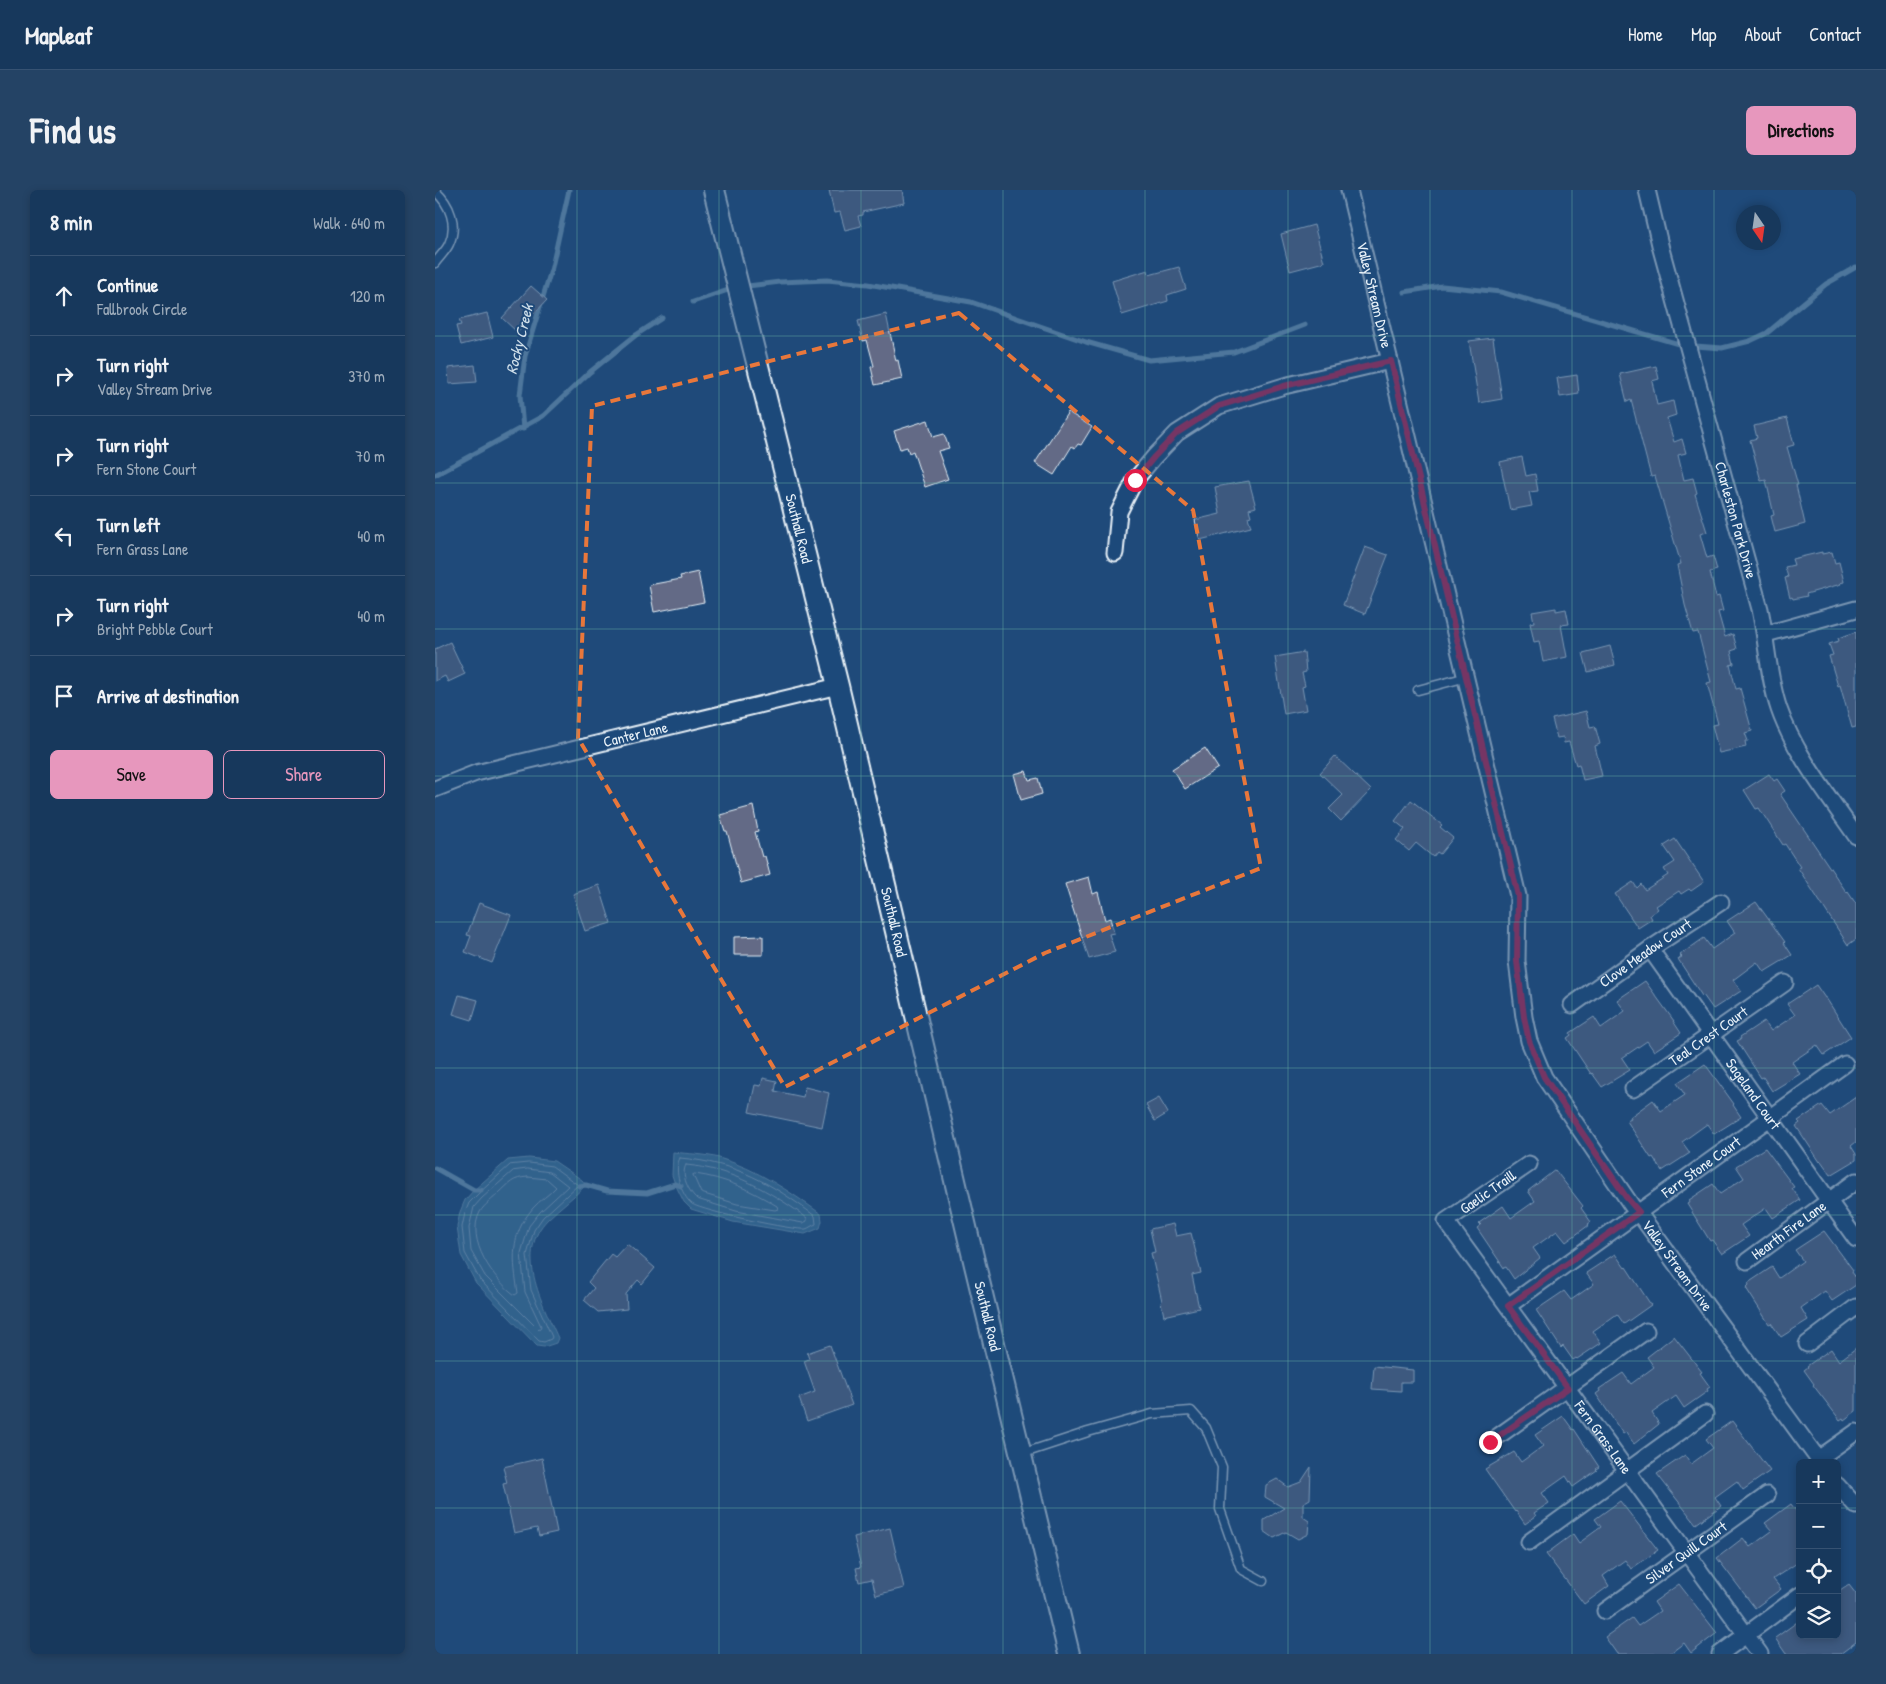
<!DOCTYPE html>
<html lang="en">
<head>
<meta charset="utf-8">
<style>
	body { margin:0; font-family:"Patrick Hand",sans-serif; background:#244365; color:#f1f3f6 }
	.controls { position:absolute; right:15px; bottom:15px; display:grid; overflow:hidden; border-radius:8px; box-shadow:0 2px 8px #0003 }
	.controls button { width:45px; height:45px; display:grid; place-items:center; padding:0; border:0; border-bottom:1px solid #365272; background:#17385c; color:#f1f3f6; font:25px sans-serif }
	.compass { position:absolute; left:1301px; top:15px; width:45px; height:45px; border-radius:50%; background:#17385c; box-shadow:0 2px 8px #0003; rotate:167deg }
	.stop { position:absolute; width:15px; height:15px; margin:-11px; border:4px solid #e11d48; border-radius:50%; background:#fff }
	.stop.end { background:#e11d48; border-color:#fff; box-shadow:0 1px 5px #0008 }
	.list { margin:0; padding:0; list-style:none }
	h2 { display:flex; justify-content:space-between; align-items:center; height:65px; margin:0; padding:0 20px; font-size:21px }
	h2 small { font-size:16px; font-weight:400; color:#9eacbb }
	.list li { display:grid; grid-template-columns:32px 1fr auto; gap:15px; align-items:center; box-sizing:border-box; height:80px; padding:0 20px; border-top:1px solid #365272 }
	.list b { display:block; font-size:19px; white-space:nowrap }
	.list p { margin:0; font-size:16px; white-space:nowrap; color:#9eacbb }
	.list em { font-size:16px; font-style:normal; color:#9eacbb }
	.actions { display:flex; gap:10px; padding:15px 20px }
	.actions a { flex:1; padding:11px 0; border:1px solid #e797bd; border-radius:8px; text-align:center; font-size:18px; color:#e797bd }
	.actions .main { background:#e797bd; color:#111 }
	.icon { flex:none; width:28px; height:28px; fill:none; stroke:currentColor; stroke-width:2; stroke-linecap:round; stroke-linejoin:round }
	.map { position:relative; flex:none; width:1421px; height:1464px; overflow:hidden; border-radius:8px }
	header { display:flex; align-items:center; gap:30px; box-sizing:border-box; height:70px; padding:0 25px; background:#17385c; border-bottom:1px solid #365272 }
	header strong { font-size:24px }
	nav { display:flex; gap:28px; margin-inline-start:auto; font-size:18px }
	.intro { display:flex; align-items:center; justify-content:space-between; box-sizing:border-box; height:120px; padding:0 30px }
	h1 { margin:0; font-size:35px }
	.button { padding:12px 22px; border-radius:8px; background:#e797bd; color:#111; font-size:18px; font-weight:700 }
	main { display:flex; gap:30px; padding:0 30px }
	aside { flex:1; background:#17385c; border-radius:8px; box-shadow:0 2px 8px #0003 }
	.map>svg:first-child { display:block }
	.water { fill:#477ea3; stroke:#87acc5 }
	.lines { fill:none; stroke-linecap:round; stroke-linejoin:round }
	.shore { stroke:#a8c3d6; stroke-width:1 }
	.stream { stroke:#87acc5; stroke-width:5 }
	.building { fill:#636b86; stroke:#e8f1f8 }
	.service-casing { stroke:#e8f1f8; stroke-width:11 }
	.minor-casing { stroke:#e8f1f8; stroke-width:19 }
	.tertiary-casing { stroke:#e8f1f8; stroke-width:24 }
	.service { stroke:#1f4a7a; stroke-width:8 }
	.minor { stroke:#1f4a7a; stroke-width:15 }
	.tertiary { stroke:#1f4a7a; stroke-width:20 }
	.route { stroke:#e11d48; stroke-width:6 }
	.marked { fill:none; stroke:#e8773b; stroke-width:4; stroke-dasharray:10 6; stroke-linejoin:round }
	.grid { fill:none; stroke:#5ba19e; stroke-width:1; stroke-opacity:0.55 }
	.labels { text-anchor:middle; stroke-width:4; stroke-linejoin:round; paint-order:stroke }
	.street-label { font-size:15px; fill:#e8f1f8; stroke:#1f4a7a }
	.water-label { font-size:16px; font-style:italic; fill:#d0e0eb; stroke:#1f4a7a }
</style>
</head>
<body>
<header>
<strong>Mapleaf</strong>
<nav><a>Home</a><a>Map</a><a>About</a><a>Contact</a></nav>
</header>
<div class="intro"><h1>Find us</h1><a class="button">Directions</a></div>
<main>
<aside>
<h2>8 min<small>Walk · 640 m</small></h2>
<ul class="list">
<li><svg class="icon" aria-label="ahead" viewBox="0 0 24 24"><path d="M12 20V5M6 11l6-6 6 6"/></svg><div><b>Continue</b><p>Fallbrook Circle</p></div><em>120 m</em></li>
<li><svg class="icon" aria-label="right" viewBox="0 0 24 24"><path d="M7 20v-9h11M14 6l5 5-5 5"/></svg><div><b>Turn right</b><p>Valley Stream Drive</p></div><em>370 m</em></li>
<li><svg class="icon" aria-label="right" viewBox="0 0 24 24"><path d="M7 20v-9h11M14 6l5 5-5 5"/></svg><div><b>Turn right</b><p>Fern Stone Court</p></div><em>70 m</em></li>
<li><svg class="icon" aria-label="left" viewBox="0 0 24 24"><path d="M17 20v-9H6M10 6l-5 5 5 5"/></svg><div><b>Turn left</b><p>Fern Grass Lane</p></div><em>40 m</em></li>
<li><svg class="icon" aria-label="right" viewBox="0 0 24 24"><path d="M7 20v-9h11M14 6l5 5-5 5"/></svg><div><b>Turn right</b><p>Bright Pebble Court</p></div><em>40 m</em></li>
<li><svg class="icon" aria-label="arrive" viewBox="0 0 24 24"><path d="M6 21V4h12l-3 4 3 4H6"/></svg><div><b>Arrive at destination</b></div></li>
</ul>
<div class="actions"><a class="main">Save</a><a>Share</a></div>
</aside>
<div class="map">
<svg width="1421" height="1464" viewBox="0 0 1421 1464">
	<rect width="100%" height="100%" fill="#1f4a7a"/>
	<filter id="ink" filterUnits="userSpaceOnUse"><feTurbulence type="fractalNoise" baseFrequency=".02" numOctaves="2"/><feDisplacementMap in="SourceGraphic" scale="10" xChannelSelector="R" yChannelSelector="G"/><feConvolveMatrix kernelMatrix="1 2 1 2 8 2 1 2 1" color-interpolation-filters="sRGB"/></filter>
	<g filter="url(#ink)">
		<path class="water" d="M238,962C253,964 270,964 284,968C322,979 354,1001 386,1024L387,1031L385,1038L370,1044L298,1032L256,1019L249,1012L240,994L237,985Z
			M94,968L119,971L147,990L151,995C139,1007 125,1017 113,1029C79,1063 107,1112 123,1148L121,1153L109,1157L102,1156L41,1093L26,1065L22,1037L25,1022L30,1010L39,1000L73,970Z"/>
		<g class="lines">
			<path class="shore" d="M245,968C302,973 336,993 380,1026L381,1034C378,1035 374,1038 371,1039C360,1041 267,1021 257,1014C246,1005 238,980 245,968Z
				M94,973L117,976L143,995L108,1027L99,1040L92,1065L96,1100L117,1147L116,1149L109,1152L104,1151L45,1090L30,1063L27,1037L30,1023L34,1013L43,1004L75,975Z
				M251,975C297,979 335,1001 372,1028V1031L368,1033L301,1021L262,1009C254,1002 245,985 251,975Z
				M93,979L115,982L133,996L105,1022L94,1036L86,1063L90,1102L106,1136L104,1140L50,1086L36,1061L34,1038L39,1017L47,1008L78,981Z
				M260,984C290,988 316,1000 342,1016L343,1019L340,1020L302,1014L266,1003L258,985Z
				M93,987L112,989L121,997C114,1005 105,1010 98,1018C74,1046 78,1070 83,1103L80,1105C59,1090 30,1050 45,1022C49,1015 58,1009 64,1003C75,993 77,988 93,987Z"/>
			<path class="stream" d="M313,96L345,92L392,90L433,94L536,112L651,152L714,170L799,162L870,135
				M969,102L1007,96L1066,102L1247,155L1287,158L1315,151L1332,143L1391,94L1421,77
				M258,112L299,98
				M88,239L85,205L90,166L117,77L134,0
				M0,285L108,226L155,182L201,145L227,128
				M0,978L39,1000H46
				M144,996L151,995L172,1001L212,1003L240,994L246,996"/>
		</g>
		<path class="building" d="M394,0H467L469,13L428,22V25L423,26L426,36L410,40L405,22L399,23Z
			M879,35L889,72L855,81L846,44Z
			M744,77L751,99L732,105L733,111L687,125L677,91L713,80L714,85Z
			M96,96L112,110L82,142L67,128Z
			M52,123L58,147L26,155L21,136L26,135L24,130Z
			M451,124L461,171L463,170L467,189L440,195L436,177L439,176L432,150L428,151L423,131Z
			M1058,148L1067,209L1044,213L1034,151Z
			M40,175L42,192L14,194L13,178Z
			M1221,176L1224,189L1217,191L1222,215L1238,211L1241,225L1232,228L1239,252L1247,249L1251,263L1243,265L1249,290L1258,288L1262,303L1260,304L1272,342L1265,344L1272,368L1278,366L1282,380L1275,382L1281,407L1284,406L1288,421L1283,422L1290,447L1298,444L1302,459L1296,461L1299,474L1295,475L1301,499L1305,498L1317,541L1310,543L1313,551H1310L1311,557L1284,563L1277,535L1283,534L1272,493L1276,492L1263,442L1258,443L1250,415L1242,375L1246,374L1220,286L1216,287L1196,210L1192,212L1185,184Z
			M1142,185L1144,204L1125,207L1122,188Z
			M633,222L657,237L646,255L643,254L640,258L637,256L619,285L600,273Z
			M1352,228L1359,255L1352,257L1363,295H1361L1370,334L1340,342L1336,326L1339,325L1331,290L1326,291L1315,250L1322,248L1319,236Z
			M493,230L498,247L509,244L514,258L503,261L513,289L490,297L478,261L474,263L472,257L465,259L459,241Z
			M1087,267L1091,286L1100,284L1103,301L1094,302L1097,316L1075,320L1065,272Z
			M814,291L821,317L814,319L816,326L813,327L816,337L765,350L760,330L785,324L780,297Z
			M930,357L953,365L930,424L908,415Z
			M1387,362V364L1397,362L1400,373L1404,372L1409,392L1405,393L1406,394L1371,404L1372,406L1358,409L1357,407L1355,408L1350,388L1353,387L1350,377L1359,375L1357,369Z
			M263,382L269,412L219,422L214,395L246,389L245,386Z
			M1121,418V421L1131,419L1134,434L1126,435L1132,467L1108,472L1104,451L1099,452L1095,433L1099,432L1097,422Z
			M1421,442V537L1417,538L1405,495L1403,496L1394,466L1398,465L1394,454L1404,451L1403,448Z
			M15,452L30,484L13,492L10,486L0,491V459Z
			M1175,456L1180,475L1153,482L1148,463Z
			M869,462L871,482L867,483L870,496L867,497L871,520L849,524L840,467Z
			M1151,521L1155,537L1160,536L1165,554L1160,556L1167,586L1148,590L1144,574L1141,575L1134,552L1129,553L1128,547L1122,548L1117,529Z
			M770,558L783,578L750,599L737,579Z
			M900,566L936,600L906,631L894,619L908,605L885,583Z
			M591,581L594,590L603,588L607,604L586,610L579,584Z
			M1334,584L1339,591L1342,589L1350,601L1345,604L1412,703L1413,702L1421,714V749L1413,755L1363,678L1365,677L1350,654L1348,655L1324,618L1321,619L1309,600Z
			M976,610L1007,635L1005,637L1018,648L1005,664L1002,662L998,667L981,653L974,661L961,650L970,639L960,631Z
			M318,616L323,641L320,642L327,667L330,666L335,685L306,693L292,641H290L285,625Z
			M1240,649L1269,692L1256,701L1254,699L1246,704L1244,701L1221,716L1223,719L1215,725L1217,729L1203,738L1180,704L1198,692L1202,698L1206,694L1210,700L1233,685L1229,679L1240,672L1229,656Z
			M654,687L658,704L663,702L670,730L675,728L679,743L674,744L680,762L654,769L630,694Z
			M164,695L176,733L150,741L138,704Z
			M1321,712L1350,752L1349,753L1357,765L1329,782L1322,772L1298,790L1306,801L1278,819L1268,805L1267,806L1243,769L1247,767L1245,765L1269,748L1277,759L1300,743L1292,731Z
			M44,713L76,725L57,773L30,762L36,746L32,745Z
			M328,746V765H299V747Z
			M1210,791L1239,831H1238L1246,843L1219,861L1212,851L1187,868L1195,880L1167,897L1157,883L1156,884L1132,848L1136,845L1135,843L1159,827L1166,838L1190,821L1182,810Z
			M1381,795L1390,808H1391L1416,847L1389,865L1382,855L1357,872L1365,884L1337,901L1328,887L1326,888L1302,851L1306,849L1305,847L1329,831L1336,841L1360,825L1352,814Z
			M24,805L43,810L37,830L18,824Z
			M1270,874L1299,914L1298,915L1306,927L1279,944L1272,934L1247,952L1255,963L1227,981L1218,967L1216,968L1192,931L1196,929L1195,927L1218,910L1226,921L1250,905L1242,893Z
			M328,888L342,891L340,901L368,907L370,897L394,903L387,937L314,922L320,895L326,896Z
			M1421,907V952L1416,956L1421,964V970L1396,985L1386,971L1385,972L1361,936L1365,933L1363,931L1387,915L1395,925Z
			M724,908L733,923L720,931L711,915Z
			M1330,958L1359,997L1357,998L1365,1010L1338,1028L1331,1018L1306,1035L1314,1046L1287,1064L1277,1050L1275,1051L1252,1014L1255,1012L1254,1010L1278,994L1285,1004L1309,988L1301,976Z
			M1120,980L1148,1016L1146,1018L1156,1032L1153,1034L1154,1035L1131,1052L1122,1041L1098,1058L1105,1068L1079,1089L1071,1077L1069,1078L1042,1038L1046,1035L1044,1033L1068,1016L1076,1028L1100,1011L1093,1001Z
			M738,1034L741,1046L756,1043L766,1083L757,1085L764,1118L729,1126L726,1112L727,1111L716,1063L720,1062L715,1039Z
			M1389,1041L1418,1080L1417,1082L1421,1088V1095L1397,1111L1390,1101L1366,1118L1373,1130L1346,1147L1336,1133L1334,1134L1311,1098L1314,1095L1313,1093L1337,1077L1344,1088L1368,1071L1360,1060Z
			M192,1054L220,1078L207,1094L203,1090L191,1104L192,1119L163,1122L149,1110L159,1098L153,1092L176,1064L180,1067Z
			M1180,1064L1190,1078L1191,1077L1216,1115L1189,1134L1182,1124L1158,1141L1166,1153L1142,1169L1141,1168L1138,1170L1128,1156L1126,1158L1101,1120L1129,1101L1136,1110L1159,1094L1151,1083Z
			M1239,1146L1267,1182L1265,1183L1275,1197L1272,1199L1273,1201L1249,1218L1241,1206L1217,1223L1224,1234L1199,1254L1191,1242L1188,1244L1161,1204L1165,1201L1164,1199L1188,1183L1196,1194L1219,1177L1212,1167Z
			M395,1155L417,1215L372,1231L364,1208L380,1202L369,1171L374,1169L372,1163Z
			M1421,1158V1221L1409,1230L1408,1228L1405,1230L1378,1195L1379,1194L1369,1180L1373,1177L1372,1176L1396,1159L1404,1171Z
			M939,1176L978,1180V1192H966V1201L937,1199Z
			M1128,1226L1138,1240L1139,1239L1164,1277L1161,1279L1162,1280L1138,1297L1131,1286L1107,1303L1114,1313L1099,1323L1101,1326L1090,1334L1081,1321L1080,1322L1050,1279L1079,1262L1086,1272L1108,1256L1100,1245Z
			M1297,1231L1335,1281L1308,1300L1302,1291L1280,1307L1286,1316L1261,1334L1222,1284L1250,1265L1256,1274L1278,1258L1271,1249Z
			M107,1268L122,1342L104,1346L102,1338L79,1343L68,1294L72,1293L68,1277Z
			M876,1277L875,1309L868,1313V1327L874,1331L873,1344L863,1349L851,1342L839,1348L829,1341V1330L849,1318L830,1307L831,1295L842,1289L853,1297L866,1292Z
			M1185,1311L1223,1360L1196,1379L1190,1370L1168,1386L1174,1396L1149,1414L1111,1364L1138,1344L1144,1353L1166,1337L1160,1329Z
			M1356,1314L1365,1326V1371L1338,1389L1346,1399L1320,1418L1282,1368L1308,1348L1315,1357L1337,1341L1330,1333Z
			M455,1338L469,1398L441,1405L437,1389L424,1392L421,1378L426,1377L419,1347Z
			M1244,1394L1282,1443L1256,1463L1249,1453L1234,1464H1182L1170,1447L1197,1428L1203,1436L1225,1421L1219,1412Z
			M1414,1395L1421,1404V1452L1405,1464H1351L1340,1448L1365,1430V1445H1402V1403Z"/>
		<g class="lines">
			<g class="service-casing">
				<path id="service" d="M0,1C15,14 23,35 14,54C11,61 4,67 0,73
					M983,500L1032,487
					M586,1264L653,1242L717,1224L756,1221L771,1238L787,1277L785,1319L806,1379L828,1391"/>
			</g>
			<g class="minor-casing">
				<g id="minor">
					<path id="s1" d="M914,0L1083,706L1082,771L1089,827L1094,851L1109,887L1197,1016L1203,1022L1386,1273"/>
					<path id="s2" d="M1212,0L1226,59L1325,419C1332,452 1333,487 1344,519C1359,563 1395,608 1421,646"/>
					<path d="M680,363L684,322L700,290L719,267L742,243L784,216L849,196L955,171"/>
					<path d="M1331,444L1421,419"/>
					<path id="s3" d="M0,599L41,583L403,496"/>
					<path id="s4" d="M1215,759L1421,1049"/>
					<path id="s5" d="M1137,815L1215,759L1286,712"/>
					<path id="s6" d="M1198,899L1350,793"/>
					<path id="s7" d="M1094,974L1011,1031L1325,1464"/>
					<path id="s8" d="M1312,1071L1421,991"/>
					<path id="s9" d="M1073,1116L1410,874"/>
					<path d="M1372,1154L1421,1117"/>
					<path d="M1055,1252L1211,1141"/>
					<path d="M1383,1269L1421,1242"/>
					<path d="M1402,1295L1421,1316"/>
					<path d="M1094,1352L1270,1224"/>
					<path id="s10" d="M1170,1421L1332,1305"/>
					<path d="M1285,1464L1365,1405"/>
				</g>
			</g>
			<g class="tertiary-casing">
				<g id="tertiary">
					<path id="s11" d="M279,0L403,496L540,1075L634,1464"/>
				</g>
			</g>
			<use href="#service" class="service"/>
			<use href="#minor" class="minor"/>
			<use href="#tertiary" class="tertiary"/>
		</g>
	</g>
	<g class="lines" filter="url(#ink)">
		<path class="route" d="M700,290L719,267L742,243L784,216L849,196L956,171L1083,706L1082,771L1089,827L1094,851L1109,887L1191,1007L1204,1022L1073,1116L1133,1198L1055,1252"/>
	</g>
	<path d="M0 0H1421V1464H0ZM524,123L758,320L826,678L610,763L350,897L143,548L157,216Z" fill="#1f4a7a" fill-opacity=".55" fill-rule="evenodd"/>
	<path class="marked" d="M524,123L758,320L826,678L610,763L350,897L143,548L157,216Z"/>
	<path class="grid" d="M142,0V1464M284,0V1464M426,0V1464M568,0V1464M710,0V1464M853,0V1464M995,0V1464M1137,0V1464M1279,0V1464M0,146H1421M0,293H1421M0,439H1421M0,586H1421M0,732H1421M0,878H1421M0,1025H1421M0,1171H1421M0,1318H1365M1402,1318H1421"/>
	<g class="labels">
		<g class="street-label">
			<text dy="5" stroke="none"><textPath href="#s1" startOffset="108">Valley Stream Drive</textPath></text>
			<text dy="5" stroke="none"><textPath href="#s2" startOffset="342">Charleston Park Drive</textPath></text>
			<text dy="5" stroke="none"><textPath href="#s11" startOffset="349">Southall Road</textPath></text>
			<text dy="5" stroke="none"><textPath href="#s3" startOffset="208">Canter Lane</textPath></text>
			<text dy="5" stroke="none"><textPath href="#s11" startOffset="754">Southall Road</textPath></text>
			<text dy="5" stroke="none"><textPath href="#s5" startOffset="90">Clove Meadow Court</textPath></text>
			<text dy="5" stroke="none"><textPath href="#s6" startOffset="92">Teal Crest Court</textPath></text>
			<text dy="5" stroke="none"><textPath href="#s4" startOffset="178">Sageland Court</textPath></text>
			<text dy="5" stroke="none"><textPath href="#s9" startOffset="238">Fern Stone Court</textPath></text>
			<text transform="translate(1053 1002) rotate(-35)" y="5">Gaelic Traill</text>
			<text dy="5" stroke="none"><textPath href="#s8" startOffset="52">Hearth Fire Lane</textPath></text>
			<text dy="5" stroke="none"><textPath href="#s1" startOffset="1142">Valley Stream Drive</textPath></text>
			<text dy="5" stroke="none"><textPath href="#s11" startOffset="1159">Southall Road</textPath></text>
			<text dy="5" stroke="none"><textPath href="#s7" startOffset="368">Fern Grass Lane</textPath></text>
			<text dy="5" stroke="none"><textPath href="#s10" startOffset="100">Silver Quill Court</textPath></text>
		</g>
		<g class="water-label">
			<text transform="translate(84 149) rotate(-76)" y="6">Rocky Creek</text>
		</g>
	</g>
</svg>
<div class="controls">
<button>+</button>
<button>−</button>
<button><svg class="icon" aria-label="locate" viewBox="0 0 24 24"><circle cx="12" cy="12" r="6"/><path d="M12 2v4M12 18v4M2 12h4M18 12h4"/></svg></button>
<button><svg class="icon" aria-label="layers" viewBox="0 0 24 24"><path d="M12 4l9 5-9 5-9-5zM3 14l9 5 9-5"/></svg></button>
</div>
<svg class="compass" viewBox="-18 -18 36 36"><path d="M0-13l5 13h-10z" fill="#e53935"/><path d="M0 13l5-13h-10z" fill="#9eacbb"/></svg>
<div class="stop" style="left:700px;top:290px"></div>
<div class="stop end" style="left:1055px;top:1252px"></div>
</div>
</main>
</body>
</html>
